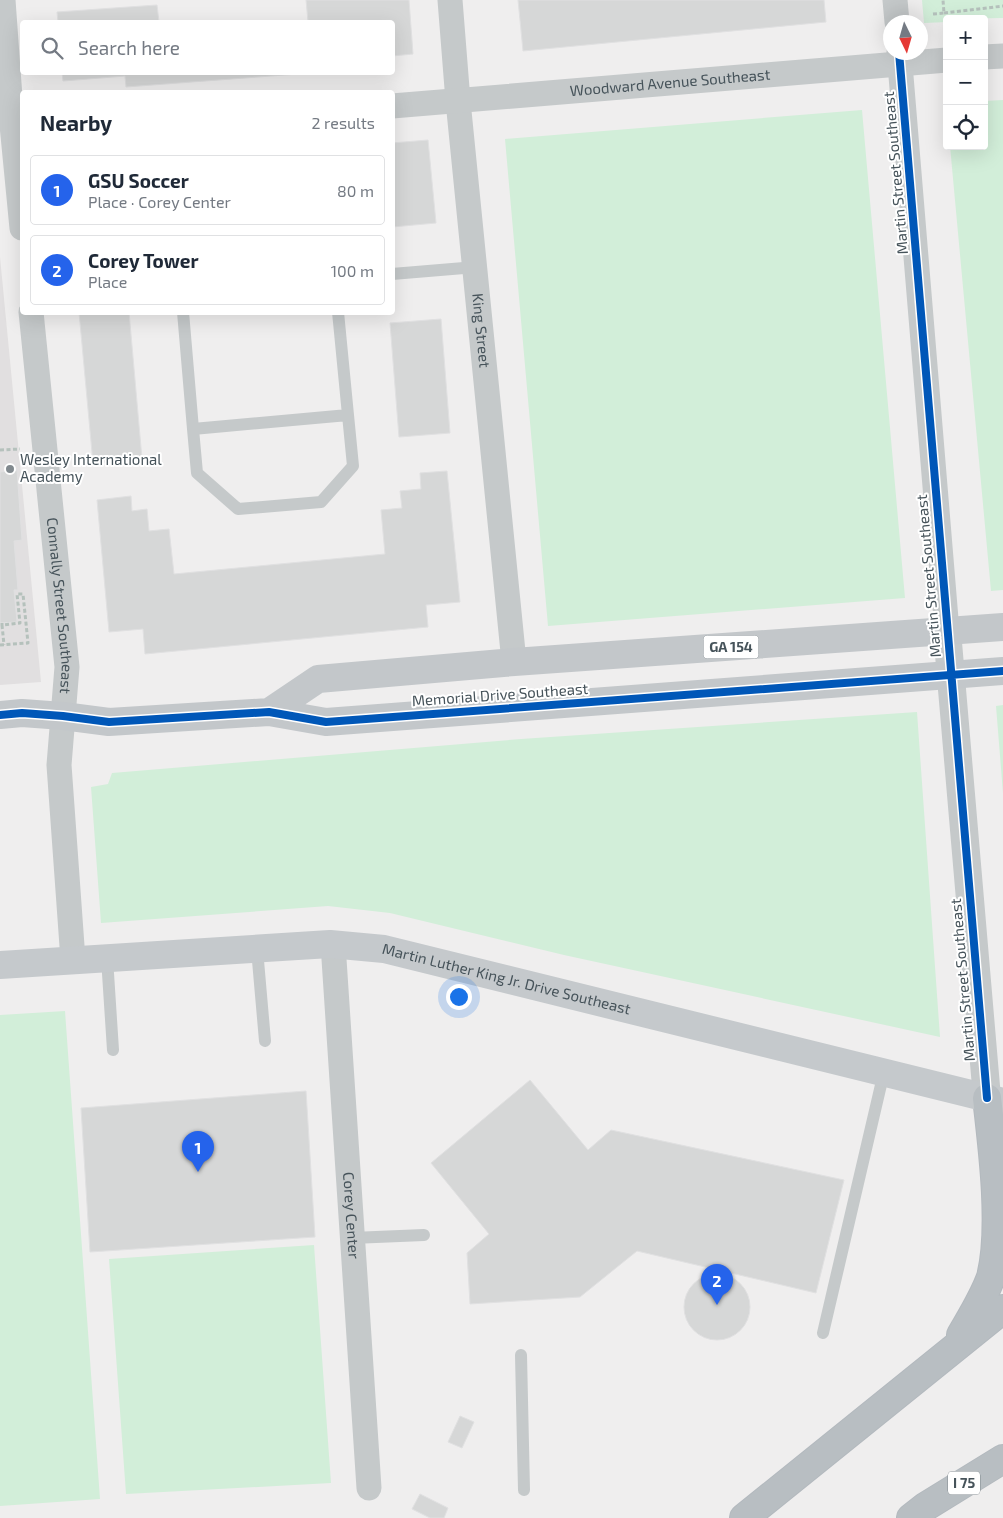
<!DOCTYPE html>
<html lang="en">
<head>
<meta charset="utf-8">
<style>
	body { margin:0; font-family:"Exo 2",sans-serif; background:#f2f2f3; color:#1f2937 }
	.controls { position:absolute; right:15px; top:15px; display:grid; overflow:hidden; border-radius:5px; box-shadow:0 5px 20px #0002 }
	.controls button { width:45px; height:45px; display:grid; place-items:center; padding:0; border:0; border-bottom:1px solid #e0e1e3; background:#fff; color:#1f2937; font:25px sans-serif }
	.compass { position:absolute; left:883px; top:15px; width:45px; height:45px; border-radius:50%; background:#fff; box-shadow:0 5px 20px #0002; rotate:175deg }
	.you { position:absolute; left:458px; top:996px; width:18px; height:18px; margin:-12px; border:4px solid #fff; border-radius:50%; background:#1a73e8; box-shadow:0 0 0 8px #1a73e833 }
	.badge { display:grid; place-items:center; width:32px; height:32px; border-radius:50%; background:#2563eb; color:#fff; font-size:16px; font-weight:700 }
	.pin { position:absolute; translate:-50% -41px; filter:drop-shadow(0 1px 2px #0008) }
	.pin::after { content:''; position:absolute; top:26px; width:18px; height:15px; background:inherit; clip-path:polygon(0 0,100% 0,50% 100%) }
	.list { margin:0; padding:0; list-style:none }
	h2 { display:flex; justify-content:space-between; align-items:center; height:65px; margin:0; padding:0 20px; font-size:21px }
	h2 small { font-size:16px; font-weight:400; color:#747a83 }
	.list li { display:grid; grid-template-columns:32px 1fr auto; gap:15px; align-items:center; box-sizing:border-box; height:70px; margin:0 10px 10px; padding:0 10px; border:1px solid #e0e1e3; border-radius:5px }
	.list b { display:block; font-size:19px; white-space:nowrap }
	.list p { margin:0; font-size:16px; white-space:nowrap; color:#747a83 }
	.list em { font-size:16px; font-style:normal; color:#747a83 }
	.icon { flex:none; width:28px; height:28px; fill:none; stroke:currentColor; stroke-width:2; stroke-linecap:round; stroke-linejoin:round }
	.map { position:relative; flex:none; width:1003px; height:1518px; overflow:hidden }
	.search { position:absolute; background:#fff; box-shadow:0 5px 20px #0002; left:20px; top:20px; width:375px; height:55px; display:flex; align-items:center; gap:12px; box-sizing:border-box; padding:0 18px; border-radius:5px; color:#747a83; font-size:19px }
	.panel { position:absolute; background:#fff; box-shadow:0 5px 20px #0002; left:20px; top:90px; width:375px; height:225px; border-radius:5px }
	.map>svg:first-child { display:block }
	.education { fill:#e1dfe0 }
	.green { fill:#d2eed9 }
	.building { fill:#d6d7d7; stroke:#e0e0e1 }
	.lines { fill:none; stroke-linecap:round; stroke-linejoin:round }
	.motorway-casing { stroke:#b3b9be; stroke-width:30 }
	.path { stroke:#b5c1bc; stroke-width:3; stroke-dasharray:4 2.5; stroke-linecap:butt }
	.service { stroke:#c5c9ca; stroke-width:12 }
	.minor { stroke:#c5c9ca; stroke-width:25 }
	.tertiary { stroke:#c5c9ca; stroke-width:28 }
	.secondary { stroke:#c5c9cc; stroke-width:28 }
	.primary { stroke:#c3c7ca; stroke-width:28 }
	.motorway { stroke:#b8bec2; stroke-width:28 }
	.cycleway-casing { stroke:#fff; stroke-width:11 }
	.cycleway { stroke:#0057b8; stroke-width:8 }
	.poi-dot { fill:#81898e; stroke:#fff; stroke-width:2 }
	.labels { text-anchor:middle; stroke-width:4; stroke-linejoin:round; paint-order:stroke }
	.shield { fill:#fff; stroke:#7e878c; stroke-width:1 }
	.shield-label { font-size:14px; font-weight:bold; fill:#46535a }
	.street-label { font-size:15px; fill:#46535a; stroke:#fff }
	.poi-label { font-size:15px; fill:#46535a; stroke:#fff; text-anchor:start }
</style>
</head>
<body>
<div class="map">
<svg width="1003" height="1518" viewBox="0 0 1003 1518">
	<rect width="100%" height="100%" fill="#efeeee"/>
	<path class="education" d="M0,257L41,682L0,685Z"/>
	<path class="green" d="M922,0H1003V18L947,19V22L924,23Z
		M1003,100V590L991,591L950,146H984V101Z
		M862,110L905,598L548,626L505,139Z
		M1003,705V793L996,706Z
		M917,712L940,1037L564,955L390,913L328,906L101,923L91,787L108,784L112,773L521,739Z
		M65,1011L100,1499L0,1506V1015Z
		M314,1245L331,1483L126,1494L109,1259Z"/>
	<path class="building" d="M306,0H409L413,54L392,56V22H308Z
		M518,0H824L826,22L523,51Z
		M157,5L159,22H58L57,12Z
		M62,72H324L126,87L125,76L63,81Z
		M428,140L436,223L392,227V143Z
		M79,312H129L142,459L93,463Z
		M441,319L450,433L399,437L390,323Z
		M17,470L22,540L14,541L18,590H14L17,622L0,623V472Z
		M447,471L460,602L426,605L428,627L145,654L143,629L109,632L97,500L131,496L132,511L147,509L149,531L169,529L174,574L385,554L381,510L402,508L400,491L421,489L420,473Z
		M530,1080L588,1150L611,1130L844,1180L816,1293L637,1251L580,1297L470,1304L467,1253L489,1234L431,1163Z
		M306,1091L315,1237L90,1252L81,1108Z
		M684 1307a33 33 0 1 1 66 0a33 33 0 1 1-66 0Z
		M460,1416L474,1422L462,1448L448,1442Z
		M420,1494L448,1508L444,1518H430L412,1509Z"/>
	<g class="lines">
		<g class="motorway-casing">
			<path id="motorway" d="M961,1335C972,1316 984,1297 991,1277C1003,1229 993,1149 987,1098
				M744,1518L1003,1309
				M911,1518L925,1507L1003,1459"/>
		</g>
		<path class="path" d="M944,13L1003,6
			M933,14L944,13L943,0
			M0,450L20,449
			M2,625L4,645
			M0,645L28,643L23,594H17L20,623L2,625V623"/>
		<path class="service" d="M392,274L476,267
			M183,312L193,429L348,415L338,312
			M193,429L197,473L238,509L321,502L353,466L348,415
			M257,949L265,1041
			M107,958L113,1050
			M352,1238L424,1235
			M823,1333L884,1072
			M521,1355L524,1490"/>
		<g class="minor">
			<path d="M3,0L12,125L22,228"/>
			<path id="s1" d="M450,0L458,101L514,662"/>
			<path d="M895,0L897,22"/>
			<path d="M899,52L947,631"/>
			<path d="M984,57L1003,56"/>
			<path id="s2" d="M392,106L947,60"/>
			<path id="s3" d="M31,312L67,667L59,765L73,960"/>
			<path id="s4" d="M333,944L369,1488"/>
		</g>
		<path class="tertiary" d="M947,631L987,1098"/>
		<path class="secondary" id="s5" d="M0,965L330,944L384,949L1003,1102"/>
		<path class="primary" d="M269,712L318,679L514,662L1003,627
			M0,715L22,713L63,716L109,722L269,712L326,722L1003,671"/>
		<use href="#motorway" class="motorway"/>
		<g class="cycleway-casing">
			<path id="cycleway" d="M899,52L987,1098
				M0,715L22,713L63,716L109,722L269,712L326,722L1003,671"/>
		</g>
		<use href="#cycleway" class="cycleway"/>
	</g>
	<circle class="poi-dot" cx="10" cy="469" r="5"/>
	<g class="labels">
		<g class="shield">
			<rect x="703.5" y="635.5" width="55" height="23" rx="4"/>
			<rect x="948" y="1471.5" width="32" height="23" rx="4"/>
		</g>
		<g class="shield-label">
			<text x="731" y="652">GA 154</text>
			<text x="964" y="1488">I 75</text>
		</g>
		<g class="street-label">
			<text dy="5" stroke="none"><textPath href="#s2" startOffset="279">Woodward Avenue Southeast</textPath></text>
			<text transform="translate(896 173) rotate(-95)" y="5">Martin Street Southeast</text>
			<text dy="5" stroke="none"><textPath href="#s1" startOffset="332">King Street</textPath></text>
			<text transform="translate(929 576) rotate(-95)" y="5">Martin Street Southeast</text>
			<text dy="5" stroke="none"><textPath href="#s3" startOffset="295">Connally Street Southeast</textPath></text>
			<text transform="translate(500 695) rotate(-4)" y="5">Memorial Drive Southeast</text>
			<text dy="5" stroke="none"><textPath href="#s5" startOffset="511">Martin Luther King Jr. Drive Southeast</textPath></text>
			<text transform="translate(963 980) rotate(-95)" y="5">Martin Street Southeast</text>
			<text dy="5" stroke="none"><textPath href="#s4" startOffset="272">Corey Center</textPath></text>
		</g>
		<g class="poi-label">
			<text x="20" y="465">Wesley International<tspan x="20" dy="17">Academy</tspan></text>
		</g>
	</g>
</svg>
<div class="controls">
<button>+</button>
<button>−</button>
<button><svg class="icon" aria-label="locate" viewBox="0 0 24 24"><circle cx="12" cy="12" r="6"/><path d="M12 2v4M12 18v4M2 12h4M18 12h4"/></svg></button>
</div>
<svg class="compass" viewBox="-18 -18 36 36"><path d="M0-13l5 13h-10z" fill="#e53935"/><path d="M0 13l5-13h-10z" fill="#747a83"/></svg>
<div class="you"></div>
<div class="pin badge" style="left:198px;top:1172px">1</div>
<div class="pin badge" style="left:717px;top:1305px">2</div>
<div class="search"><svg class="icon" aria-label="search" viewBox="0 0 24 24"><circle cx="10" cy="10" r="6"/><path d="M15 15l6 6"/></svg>Search here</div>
<section class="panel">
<h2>Nearby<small>2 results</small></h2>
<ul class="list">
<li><span class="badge">1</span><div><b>GSU Soccer</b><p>Place · Corey Center</p></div><em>80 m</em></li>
<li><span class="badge">2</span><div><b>Corey Tower</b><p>Place</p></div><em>100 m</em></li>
</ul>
</section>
</div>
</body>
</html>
